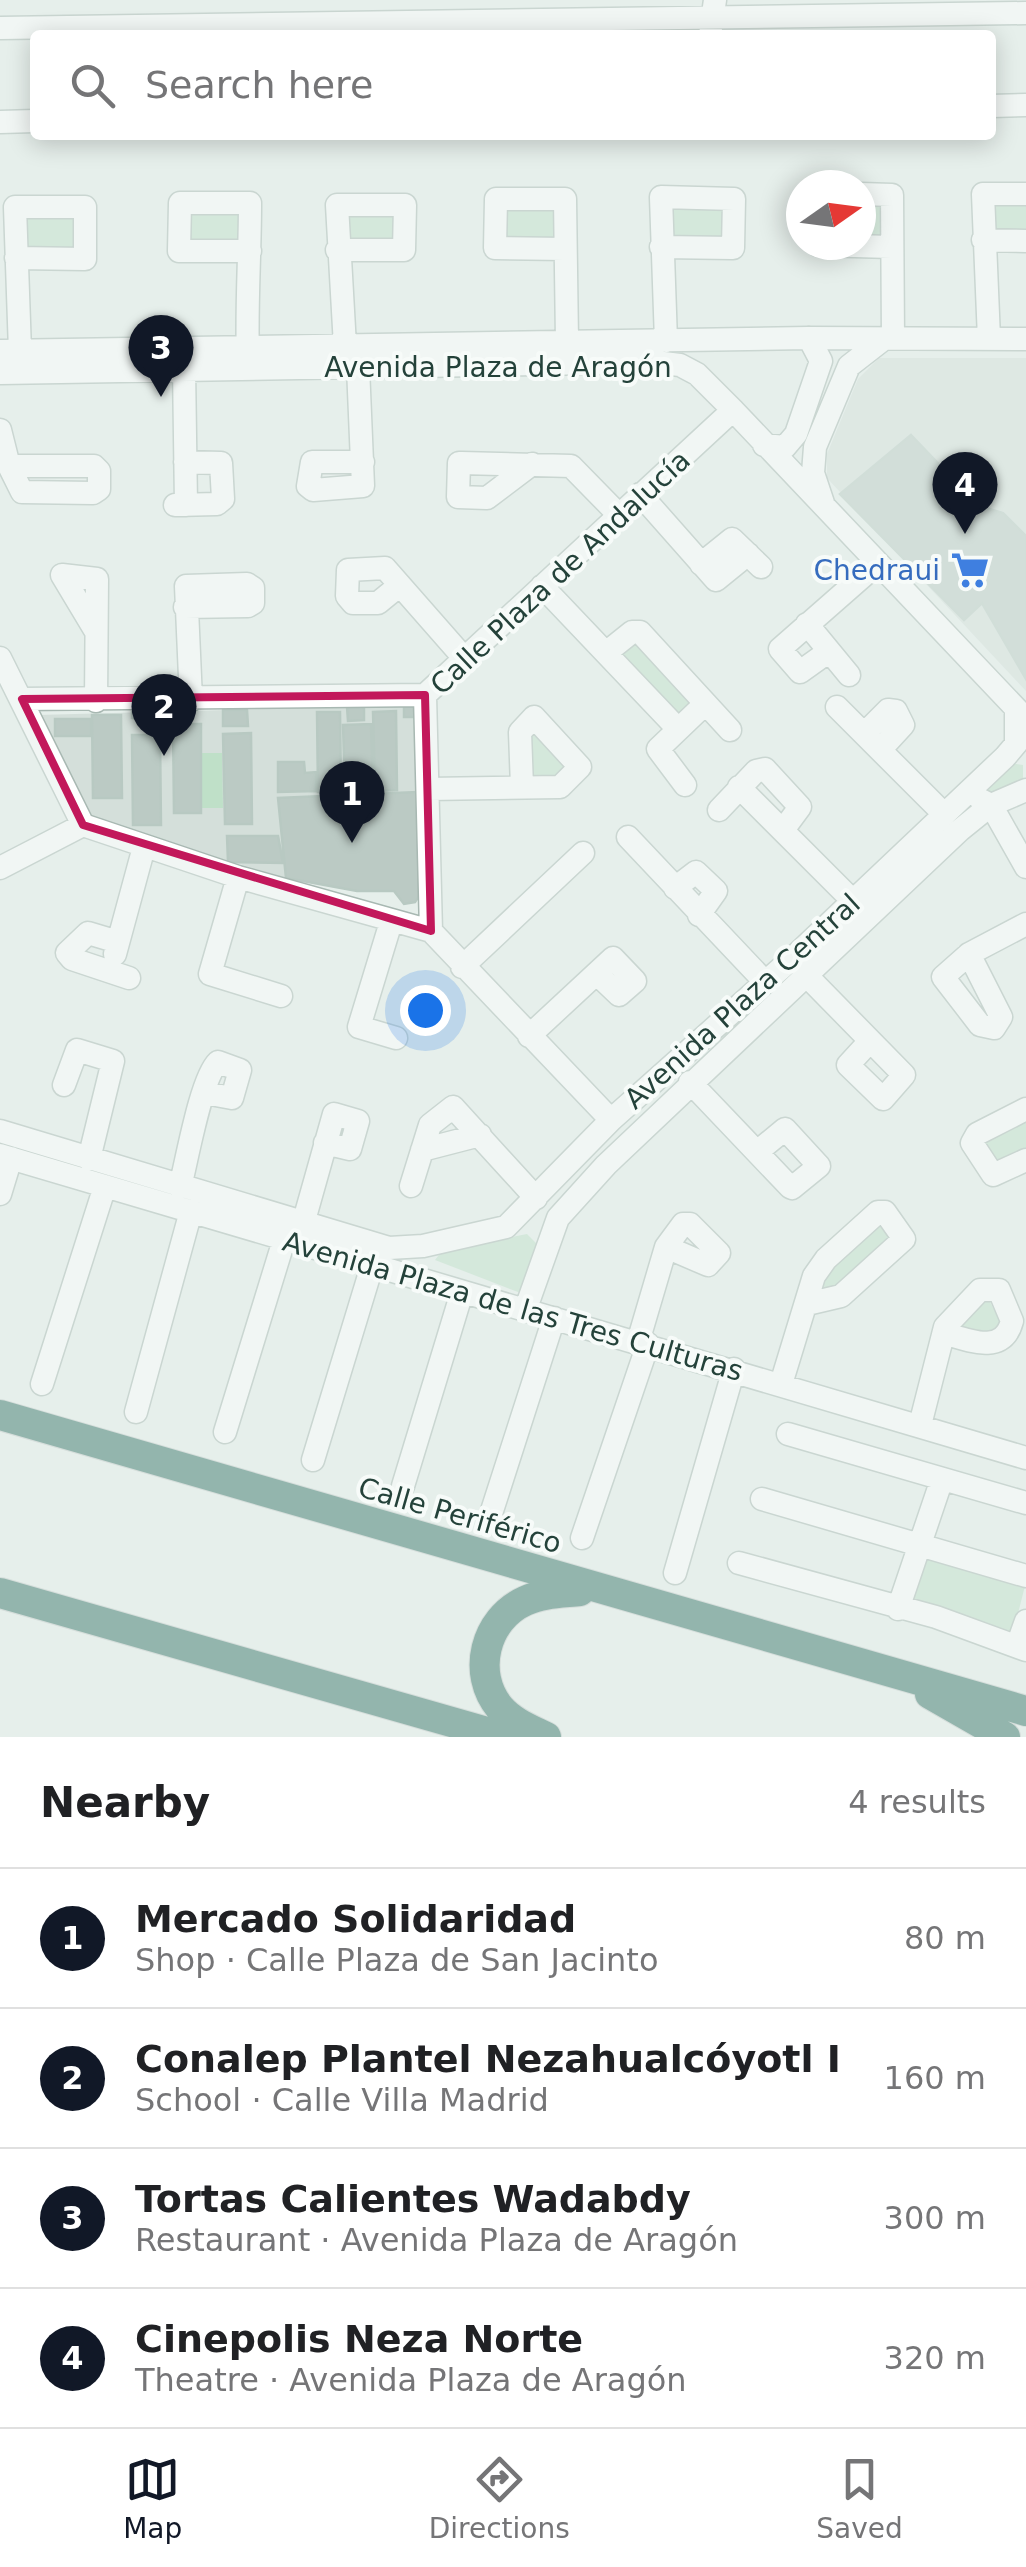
<!DOCTYPE html>
<html lang="en">
<head>
<meta charset="utf-8">
<style>
	body { margin:0; font-family:"DejaVu Sans",sans-serif; background:#f6f6f6; color:#202124 }
	.compass { position:absolute; left:786px; top:170px; width:90px; height:90px; border-radius:50%; background:#fff; box-shadow:0 5px 25px #0003; rotate:76deg }
	.you { position:absolute; left:425px; top:1010px; width:35px; height:35px; margin:-25px; border:8px solid #fff; border-radius:50%; background:#1a73e8; box-shadow:0 0 0 15px #1a73e833 }
	.badge { display:grid; place-items:center; width:65px; height:65px; border-radius:50%; background:#111827; color:#fff; font-size:32px; font-weight:700 }
	.pin { position:absolute; translate:-50% -82px; filter:drop-shadow(0 2px 5px #0008) }
	.pin::after { content:''; position:absolute; top:52px; width:35px; height:30px; background:inherit; clip-path:polygon(0 0,100% 0,50% 100%) }
	.list { margin:0; padding:0; list-style:none }
	h2 { display:flex; justify-content:space-between; align-items:center; height:130px; margin:0; padding:0 40px; font-size:42px }
	h2 small { font-size:32px; font-weight:400; color:#757577 }
	.list li { display:grid; grid-template-columns:65px 1fr auto; gap:30px; align-items:center; box-sizing:border-box; height:140px; padding:0 40px; border-top:2px solid #e0e0e0 }
	.list b { display:block; font-size:38px; white-space:nowrap }
	.list p { margin:0; font-size:32px; white-space:nowrap; color:#757577 }
	.list em { font-size:32px; font-style:normal; color:#757577 }
	.icon { flex:none; width:55px; height:55px; fill:none; stroke:currentColor; stroke-width:2; stroke-linecap:round; stroke-linejoin:round }
	.map { position:relative; flex:none; width:1026px; height:1737px; overflow:hidden }
	.search { position:absolute; background:#fff; box-shadow:0 5px 25px #0003; left:30px; right:30px; top:30px; height:110px; display:flex; align-items:center; gap:25px; box-sizing:border-box; padding:0 35px; border-radius:10px; color:#757577; font-size:38px }
	.sheet { height:690px; background:#fff }
	nav { display:flex; justify-content:space-around; align-items:center; box-sizing:border-box; height:140px; border-top:2px solid #e0e0e0; background:#fff; font-size:28px; color:#757577 }
	nav a { display:grid; justify-items:center; gap:5px }
	nav .on { color:#111827 }
	.map>svg:first-child { display:block }
	.built { fill:#d4dfda }
	.green { fill:#bfe0c8 }
	.building { fill:#bbcac4; stroke:#b8c9c2; stroke-width:2.5 }
	.lines { fill:none; stroke-linecap:round; stroke-linejoin:round }
	.minor-casing { stroke:#a8b8b2; stroke-width:25 }
	.highway-casing { stroke:#c2cac8; stroke-width:32 }
	.minor { stroke:#fff; stroke-width:22 }
	.highway { stroke:#2f6f62; stroke-width:30 }
	.marked { fill:none; stroke:#c2185b; stroke-width:8; stroke-linejoin:round }
	.labels { text-anchor:middle; stroke-width:8; stroke-linejoin:round; paint-order:stroke }
	.street-label { font-size:28px; fill:#24423a; stroke:#f7fbf9 }
	.shop-label { font-size:28px; fill:#366cbe; stroke:#f7fbf9; text-anchor:end }
</style>
</head>
<body>
<div class="map">
<svg width="1026" height="1737" viewBox="0 0 1026 1737">
	<rect width="100%" height="100%" fill="#e6efeb"/>
	<path class="built" d="M879,358H1026V691L827,478V454L858,379Z
		M415,705L417,792L279,798L286,878L90,820L37,715Z"/>
	<path class="green" d="M988,198H1026V236L988,235Z
		M861,201L885,202V239H861Z
		M666,203L726,204V241L666,240Z
		M500,204L560,205V242H500Z
		M186,208L246,209V246H186Z
		M341,208L401,209V246L341,245Z
		M21,213L81,214L80,251L20,250Z
		M635,637L695,700L674,720L614,656Z
		M530,723L568,767L556,782L527,783Z
		M201,753H222L223,808H201Z
		M1010,763L1023,765V784L999,797L986,791Z
		M1026,1116V1154L994,1171L977,1141Z
		M876,1219L896,1233L840,1288L819,1293L817,1283Z
		M527,1234L538,1245L523,1290L518,1292L435,1260L442,1251Z
		M981,1299L989,1300L1002,1325L991,1339L955,1331Z
		M922,1551L1026,1582L1013,1633L907,1601Z"/>
	<path class="building" d="M911,435L979,506L1003,513L1026,536V679L982,603L964,620L840,494Z
		M415,705V717H404V706Z
		M347,707H364V720L348,721Z
		M223,710H247L248,726H223Z
		M148,711L149,721L132,718V712Z
		M396,711L397,790L375,791L373,712Z
		M317,712H340L341,792H318Z
		M92,715H121L122,798H93Z
		M55,719H91V736H55Z
		M173,724H201V813H174Z
		M371,724L373,788L345,789L343,725Z
		M251,733L252,824H225L223,734Z
		M132,735H160L161,825H133Z
		M278,762H304L305,773L316,772V791L278,792Z
		M417,792L419,896L415,902L404,904L394,891H357L286,878L278,798Z
		M227,836H278L283,863L228,862Z"/>
	<g class="lines">
		<g class="minor-casing">
			<path id="minor" d="M0,28L1026,13
				M710,35L715,0
				M991,106L1026,105
				M0,122L35,121
				M861,194L892,195L893,338
				M983,240L1026,241
				M818,245L891,247
				M661,247L733,248L734,199L661,197L666,341
				M565,249L495,248L496,199H565L567,341
				M337,250H404L405,205H337L345,346
				M16,258L85,259V207H15L20,351
				M989,339L983,194H1026
				M0,351L809,338L1026,339
				M248,360C246,308 250,256 250,203H180L179,251H250
				M358,367L363,486L313,490L308,486L312,462H363
				M184,368L186,505
				M0,373L655,362L680,365L697,374L733,410L1026,719
				M0,430L9,466L22,492L93,493L99,489V471L94,466H9
				M764,445L785,447L796,434L821,361L809,338
				M532,464L487,498L458,497L459,463H461L571,466L618,514
				M640,494L716,580L748,554
				M823,503L813,473L815,447L849,366L885,338
				M175,505L217,504L223,499L221,463L185,462
				M701,564L732,539L761,567
				M62,575L97,579L96,701
				M62,575L95,630
				M400,585L378,603H353L347,596L348,570L385,568L464,658
				M542,586L678,729
				M185,607L248,606L253,603V588L247,584L186,586L191,700
				M807,624L849,675
				M607,652L632,632H640L730,730
				M828,652L800,672L780,649L878,563
				M0,658L83,825
				M22,699L425,695
				M837,707L944,814
				M864,734L888,710L896,711L903,725L880,750
				M685,785L658,749L705,704
				M739,787L853,901
				M428,789L560,787L580,767L534,717L520,732L522,787
				M981,800L991,805L1026,867
				M719,810L756,771L765,769L800,807L783,830
				M83,825L238,877L431,931L611,1120
				M628,837L766,983
				M0,868L83,825
				M238,877L210,974L281,996
				M675,888L696,872L716,891L699,915
				M391,922L359,1027L396,1038
				M431,931L425,695L733,410
				M118,942L88,933L67,953L72,959L129,978
				M115,954L144,847
				M969,954L1001,1017L994,1028L980,1025L943,977L969,954L1026,924
				M462,967L583,853
				M805,974L904,1075L883,1099L848,1065L870,1041
				M529,1036L613,958L635,981L619,995L597,974
				M690,1082L790,1187L792,1188L819,1166L785,1129L757,1152
				M64,1085L77,1050L113,1061L89,1159
				M1026,1109L977,1134L972,1143L993,1175L1026,1160
				M0,1131L389,1248L423,1246L506,1227L611,1120L796,955L1005,757L1016,744V710
				M422,1150L480,1135
				M0,1155L1026,1458
				M411,1186L430,1125L453,1107L536,1198
				M180,1187C187,1160 201,1078 218,1062L240,1070L232,1098L205,1093
				M0,1194L11,1158
				M303,1224L334,1114L358,1121L350,1149L325,1143
				M526,1308L558,1218L606,1165L960,830L991,805L1026,790
				M638,1342L666,1247L683,1224H690L719,1253L708,1265L666,1247
				M42,1384L105,1186
				M781,1384L814,1276L826,1259L878,1212H885L904,1239L841,1296L807,1304
				M136,1412L191,1211
				M920,1425L945,1327L980,1290H999L1012,1321C1003,1355 970,1341 944,1333
				M225,1432L284,1240
				M788,1434L1026,1503
				M313,1460L372,1266
				M403,1486L462,1292
				M762,1499L1026,1576
				M489,1520L554,1318
				M582,1538L648,1344
				M739,1563L936,1617L1026,1650
				M675,1573L734,1369
				M898,1609L942,1479
				M1017,1646L1026,1621"/>
		</g>
		<g class="highway-casing">
			<path id="highway" d="M0,1415L1026,1711
				M0,1593L504,1737
				M930,1694L1005,1737
				M546,1737C530,1729 512,1722 500,1708C471,1673 485,1619 525,1601C542,1593 562,1593 580,1591"/>
		</g>
		<use href="#minor" class="minor"/>
		<use href="#highway" class="highway"/>
	</g>
	<path d="M0 0H1026V1737H0ZM425,695L431,931L83,825L22,699Z" fill="#e6efeb" fill-opacity=".55" fill-rule="evenodd"/>
	<path class="marked" d="M425,695L431,931L83,825L22,699Z"/>
	<defs>
		<g id="supermarket-bare" transform="scale(3)"><path d="M-6-5.5h2.5l.6 2H6L4.5 2H-2.5L-4.4-4H-6ZM-1.5 3.2a1.3 1.3 0 1 0 .1 0ZM3 3.2a1.3 1.3 0 1 0 .1 0Z" fill="#3f7fe0" stroke="#f7fbf9" stroke-width="2.5" paint-order="stroke"/></g>
	</defs>
	<g fill-rule="evenodd">
		<use href="#supermarket-bare" x="970" y="570"/>
	</g>
	<g class="labels">
		<g class="street-label">
			<text x="498" y="377">Avenida Plaza de Aragón</text>
			<text transform="translate(560 572) rotate(-43)" y="10">Calle Plaza de Andalucía</text>
			<text transform="translate(742 1001) rotate(-42)" y="10">Avenida Plaza Central</text>
			<text transform="translate(513 1306) rotate(16)" y="10">Avenida Plaza de las Tres Culturas</text>
			<text transform="translate(460 1515) rotate(16)" y="10">Calle Periférico</text>
		</g>
		<g class="shop-label">
			<text x="940" y="580">Chedraui</text>
		</g>
	</g>
</svg>
<svg class="compass" viewBox="-18 -18 36 36"><path d="M0-13l5 13h-10z" fill="#e53935"/><path d="M0 13l5-13h-10z" fill="#757577"/></svg>
<div class="you"></div>
<div class="pin badge" style="left:352px;top:843px">1</div>
<div class="pin badge" style="left:164px;top:756px">2</div>
<div class="pin badge" style="left:161px;top:397px">3</div>
<div class="pin badge" style="left:965px;top:534px">4</div>
<div class="search"><svg class="icon" aria-label="search" viewBox="0 0 24 24"><circle cx="10" cy="10" r="6"/><path d="M15 15l6 6"/></svg>Search here</div>
</div>
<section class="sheet">
<h2>Nearby<small>4 results</small></h2>
<ul class="list">
<li><span class="badge">1</span><div><b>Mercado Solidaridad</b><p>Shop · Calle Plaza de San Jacinto</p></div><em>80 m</em></li>
<li><span class="badge">2</span><div><b>Conalep Plantel Nezahualcóyotl I</b><p>School · Calle Villa Madrid</p></div><em>160 m</em></li>
<li><span class="badge">3</span><div><b>Tortas Calientes Wadabdy</b><p>Restaurant · Avenida Plaza de Aragón</p></div><em>300 m</em></li>
<li><span class="badge">4</span><div><b>Cinepolis Neza Norte</b><p>Theatre · Avenida Plaza de Aragón</p></div><em>320 m</em></li>
</ul>
</section>
<nav>
<a class="on"><svg class="icon" aria-label="map" viewBox="0 0 24 24"><path d="M3 6l6-2 6 2 6-2v14l-6 2-6-2-6 2zM9 4v14M15 6v14"/></svg>Map</a>
<a><svg class="icon" aria-label="directions" viewBox="0 0 24 24"><path d="M12 3l9 9-9 9-9-9zM9 14v-3h6M13 9l2 2-2 2"/></svg>Directions</a>
<a><svg class="icon" aria-label="saved" viewBox="0 0 24 24"><path d="M7 4h10v16l-5-4-5 4z"/></svg>Saved</a>
</nav>
</body>
</html>
